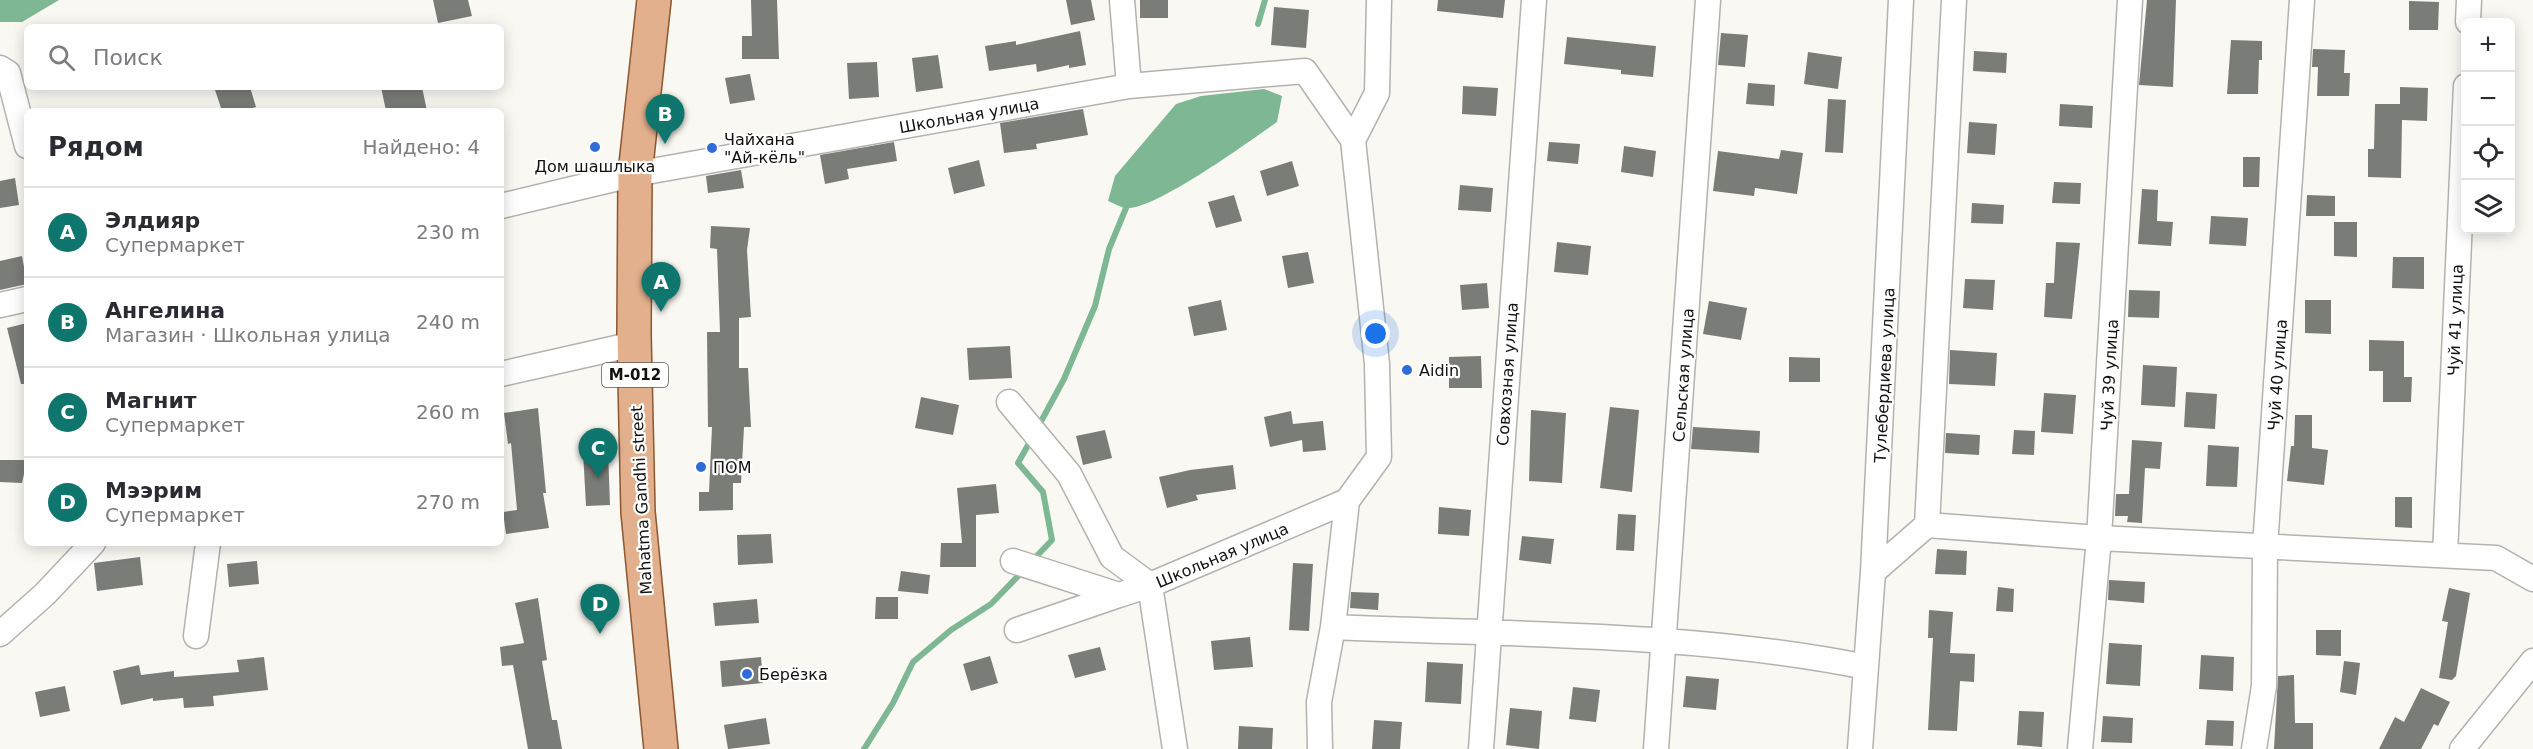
<!DOCTYPE html>
<html lang="ru">
<head>
<meta charset="utf-8">
<style>
	body { margin:0; font-family:"DejaVu Sans",sans-serif; background:#f2f2f3; color:#2b2b33 }
	.controls { position:absolute; right:18px; top:18px; display:grid; overflow:hidden; border-radius:9px; box-shadow:0 3px 15px #0003 }
	.controls button { width:54px; height:54px; display:grid; place-items:center; padding:0; border:0; border-bottom:2px solid #e1e1e2; background:#fff; color:#2b2b33; font:30px sans-serif }
	.you { position:absolute; left:1376px; top:334px; width:21px; height:21px; margin:-15px; border:4px solid #fff; border-radius:50%; background:#1a73e8; box-shadow:0 0 0 9px #1a73e833 }
	.badge { display:grid; place-items:center; width:39px; height:39px; border-radius:50%; background:#0f766e; color:#fff; font-size:20px; font-weight:700 }
	.pin { position:absolute; translate:-50% -50px; filter:drop-shadow(0 2px 3px #0008) }
	.pin::after { content:''; position:absolute; top:32px; width:21px; height:18px; background:inherit; clip-path:polygon(0 0,100% 0,50% 100%) }
	.list { margin:0; padding:0; list-style:none }
	h2 { display:flex; justify-content:space-between; align-items:center; height:78px; margin:0; padding:0 24px; font-size:26px }
	h2 small { font-size:20px; font-weight:400; color:#7c7c81 }
	.list li { display:grid; grid-template-columns:39px 1fr auto; gap:18px; align-items:center; box-sizing:border-box; height:90px; padding:0 24px; border-top:2px solid #e1e1e2 }
	.list b { display:block; font-size:22px; white-space:nowrap }
	.list p { margin:0; font-size:20px; white-space:nowrap; color:#7c7c81 }
	.list em { font-size:20px; font-style:normal; color:#7c7c81 }
	.icon { flex:none; width:33px; height:33px; fill:none; stroke:currentColor; stroke-width:2; stroke-linecap:round; stroke-linejoin:round }
	.map { position:relative; flex:none; width:2533px; height:749px; overflow:hidden }
	.search { position:absolute; background:#fff; box-shadow:0 3px 15px #0003; left:24px; top:24px; width:480px; height:66px; display:flex; align-items:center; gap:15px; box-sizing:border-box; padding:0 21px; border-radius:9px; color:#7c7c81; font-size:22px }
	.panel { position:absolute; background:#fff; box-shadow:0 3px 15px #0003; left:24px; top:108px; width:480px; height:438px; border-radius:9px }
	.map>svg:first-child { display:block }
	.water { fill:#7db794 }
	.lines { fill:none; stroke-linecap:round; stroke-linejoin:round }
	.stream { stroke:#7db794; stroke-width:6 }
	.building { fill:#7a7c77 }
	.minor-casing { stroke:#b4b2ad; stroke-width:27 }
	.primary-casing { stroke:#8d572f; stroke-width:36 }
	.minor { stroke:#fff; stroke-width:24 }
	.primary { stroke:#e2b08c; stroke-width:33 }
	.poi-dot { fill:#2e6cd9; stroke:#fff; stroke-width:2 }
	.labels { text-anchor:middle; stroke-width:4.5; stroke-linejoin:round; paint-order:stroke }
	.shield { fill:#fff; stroke:#595857; stroke-width:1.5 }
	.shield-label { font-size:15px; font-weight:bold; fill:#12110f }
	.street-label { font-size:16px; fill:#12110f; stroke:#fff }
	.poi-label { font-size:16px; fill:#12110f; stroke:#fff; text-anchor:start }
</style>
</head>
<body>
<div class="map">
<svg width="2533" height="749" viewBox="0 0 2533 749">
	<rect width="100%" height="100%" fill="#faf8f2"/>
	<path class="water" d="M0,0H59L22,22H0Z
		M1264,89L1282,96L1277,122C1251,140 1153,212 1125,208C1120,207 1113,203 1108,201L1115,176L1176,104L1201,96Z"/>
	<g class="lines">
		<path class="stream" d="M1258,24L1265,0
			M1038,427L1064,379L1095,306L1109,249L1126,208
			M1032,438L1018,463L1043,492L1052,540L1033,560
			M864,749L893,703L913,662L951,630L991,604L1024,570"/>
	</g>
	<path class="building" d="M433,0H468L472,16L438,23Z
		M751,0H777L779,59H742V36H752Z
		M1066,0H1091L1095,20L1071,25Z
		M1140,0H1168V18H1140Z
		M1438,0H1505L1503,18L1437,11Z
		M2147,0H2176L2173,87L2139,85Z
		M2409,1L2439,2L2438,30H2409Z
		M1274,7L1309,10L1306,48L1271,45Z
		M1080,31L1086,65L1069,68V65L1037,72L1036,64L989,71L985,46L1016,41V45Z
		M1721,33L1748,35L1745,67L1718,65Z
		M1567,37L1656,46L1653,77L1621,74V70L1564,64Z
		M2231,40L2262,41V60H2259L2258,94H2227Z
		M2313,49L2345,50L2344,73H2350L2349,96H2317L2318,67H2312Z
		M1974,51L2007,53L2006,73L1973,71Z
		M1808,52L1842,57L1838,89L1804,84Z
		M938,55L943,88L916,92L912,58Z
		M877,62L879,97L849,99L847,63Z
		M750,74L755,100L730,104L725,78Z
		M1748,83L1775,85L1774,106L1746,104Z
		M1463,86L1498,88L1496,116L1462,114Z
		M214,87H250L256,107L244,111H222Z
		M381,87H422L427,111H386Z
		M2400,87L2428,88L2427,121L2402,120L2401,178L2368,177V149H2374L2375,104H2400Z
		M1828,99L1846,100L1843,153L1825,152Z
		M2060,104L2093,106L2092,128L2059,126Z
		M1083,109L1088,135L1036,144L1037,149L1004,153L1000,123Z
		M1969,122L1997,124L1995,155L1967,153Z
		M894,142L897,161L847,169L849,179L825,184L820,155Z
		M1549,142L1580,144L1578,164L1547,161Z
		M1624,146L1656,151L1653,177L1621,172Z
		M1781,150L1803,153L1797,194L1755,188L1754,196L1713,191L1718,151L1779,159Z
		M2243,157H2260L2259,187H2243Z
		M979,160L985,186L954,194L948,168Z
		M1292,161L1299,186L1267,196L1260,171Z
		M741,170L744,188L708,193L706,176Z
		M15,178L19,205L0,208V181Z
		M2054,182L2081,183L2080,204L2052,203Z
		M1460,185L1493,188L1491,212L1458,210Z
		M2142,189L2158,190L2157,221L2173,222L2171,246L2138,244Z
		M1234,195L1242,221L1216,228L1208,202Z
		M2307,195L2335,196V216H2306Z
		M1972,203L2004,205L2003,224L1971,223Z
		M2211,216L2248,218L2246,246L2209,244Z
		M2334,222H2357V257L2334,256Z
		M711,226L750,228L747,250L751,317L739,318V368H748L751,427H744L741,483H733V510L699,511V492H709L712,427H708L707,332H720L717,249L710,248Z
		M1557,242L1591,246L1588,275L1554,272Z
		M2056,242L2080,243L2072,319L2044,317L2046,283H2054Z
		M1308,252L1314,283L1288,288L1282,256Z
		M22,256L27,284L0,290V261Z
		M2393,257H2424V289L2392,288Z
		M1965,279L1995,280L1993,310L1963,308Z
		M1487,283L1489,308L1462,310L1460,285Z
		M2129,290L2160,291L2159,318L2128,317Z
		M1221,300L1227,330L1194,336L1188,307Z
		M2305,300H2331V334L2305,333Z
		M1709,301L1747,308L1741,340L1703,334Z
		M27,323V384H21L7,328Z
		M2369,340L2404,341V377H2412L2411,402H2383V371H2369Z
		M1010,346L1012,378L969,380L967,348Z
		M1950,350L1997,353L1995,386L1949,384Z
		M1481,356L1482,388H1449V357Z
		M1789,357L1820,358V382H1789Z
		M2143,365L2177,367L2175,407L2141,405Z
		M2186,392L2217,394L2215,429L2184,427Z
		M2044,393L2076,395L2073,434L2041,432Z
		M921,397L959,405L953,435L915,428Z
		M1610,407L1639,410L1632,492L1600,488Z
		M538,408L546,493H543L549,528L506,534L503,512L517,510L511,443L508,444L504,413Z
		M1531,410L1566,413L1562,483L1529,481Z
		M1291,411L1293,424L1323,421L1326,450L1303,452L1302,440L1270,447L1264,417Z
		M2295,415H2312V448L2328,450L2324,485L2287,481L2291,446H2294Z
		M1693,427L1760,431L1759,453L1691,449Z
		M1105,430L1112,458L1083,465L1076,436Z
		M2014,430L2035,431L2034,455L2012,454Z
		M1946,433L1980,435L1979,455L1945,453Z
		M2132,440L2162,442L2160,469L2145,468L2142,523L2127,522L2128,516H2115L2116,494H2129Z
		M2208,445L2239,447L2237,487L2206,486Z
		M608,450L610,505L586,506L583,451Z
		M0,460H27L22,483L0,482Z
		M1233,465L1236,489L1196,495L1198,500L1167,508L1159,477L1190,470Z
		M996,484L999,513L976,515V567H940L941,543H962L957,488Z
		M2395,497H2412V528L2395,527Z
		M1439,507L1471,510L1469,536L1438,534Z
		M1618,514L1636,515L1634,551L1616,550Z
		M771,534L773,563L738,565L737,535Z
		M1522,536L1554,539L1551,564L1519,560Z
		M1937,549L1967,551L1966,575L1935,574Z
		M140,557L143,585L97,591L94,563Z
		M257,561L259,584L229,587L227,564Z
		M1293,563L1313,564L1309,631L1289,630Z
		M901,571L930,575L928,594L898,591Z
		M2109,580L2145,582L2144,603L2108,600Z
		M1998,587L2014,589L2013,612L1996,611Z
		M2449,588L2470,593L2456,676L2452,680L2439,678L2448,622L2442,621Z
		M1351,592L1379,593L1378,610L1350,608Z
		M876,597H898V619H875Z
		M538,598L547,660L542,661L552,720H557L562,749H528L513,665L502,666L500,647L524,643L515,603Z
		M757,599L759,623L715,626L713,603Z
		M1929,610L1953,612L1950,653L1975,654L1974,682L1960,681L1957,731L1928,730L1933,638H1928Z
		M2316,630H2341V656L2316,655Z
		M1250,637L1253,667L1214,670L1211,641Z
		M2109,643L2142,645L2140,686L2106,684Z
		M1100,647L1106,670L1075,678L1068,655Z
		M2201,655L2234,657L2233,691L2199,689Z
		M990,656L998,683L971,691L963,664Z
		M264,657L268,690L213,696L214,706L184,708L183,698L153,701V698L121,705L113,671L139,665L141,675L174,671V677L239,672L237,660Z
		M761,657L763,683L722,687L720,661Z
		M2344,661L2360,663L2356,695L2340,692Z
		M1427,662L1463,664L1461,704L1425,702Z
		M2294,675L2295,723H2313V749H2274L2278,676Z
		M1686,676L1719,679L1716,710L1683,707Z
		M65,686L70,711L40,717L35,692Z
		M1573,687L1600,690L1596,722L1569,719Z
		M2421,688L2450,702L2438,726L2434,724L2421,749H2379L2395,717L2404,722Z
		M1510,708L1542,711L1539,749L1506,745Z
		M2019,711L2044,712L2042,747L2017,745Z
		M2103,716L2133,718L2132,743L2101,742Z
		M766,718L770,744L728,749L724,725Z
		M1374,720L1402,722L1400,749H1372Z
		M2207,720L2234,721L2233,746L2205,745Z
		M1239,726L1273,728L1272,749H1238Z"/>
	<g class="lines">
		<g class="minor-casing">
			<path id="minor" d="M1122,0L1129,86
				M2468,22L2469,0
				M0,68L8,73L27,146
				M1353,140L1377,93L1379,0
				M501,206L635,174L1129,86L1305,71L1353,140L1377,364L1379,457L1347,501L1333,627L1319,702L1320,749
				M0,305L27,299
				M501,374L634,344
				M1009,402L1069,474L1112,557L1150,585
				M1927,525L1954,0
				M2445,555L2466,86
				M1013,561L1119,595L1150,585
				M1873,572L1927,525L2099,538L2496,558L2533,579
				M1333,627C1510,635 1692,632 1866,667
				M1017,630L1119,595
				M0,634L45,594L93,543
				M196,636L208,543
				M1175,749L1150,585L1347,501
				M1481,749L1534,0
				M1656,749L1708,0
				M1860,749L1873,572L1901,0
				M2080,749L2099,538L2130,0
				M2254,749L2264,686L2265,547L2302,0
				M2462,749L2533,661"/>
		</g>
		<g class="primary-casing">
			<path id="primary" d="M654,0L635,174L634,334L638,512L661,749"/>
		</g>
		<use href="#minor" class="minor"/>
		<use href="#primary" class="primary"/>
	</g>
	<g class="poi-dot">
		<circle cx="595" cy="147" r="6"/>
		<circle cx="712" cy="148" r="6"/>
		<circle cx="1407" cy="370" r="6"/>
		<circle cx="701" cy="467" r="6"/>
		<circle cx="747" cy="674" r="6"/>
	</g>
	<g class="labels">
		<rect class="shield" x="602" y="363" width="66" height="24" rx="4.5"/>
		<g class="shield-label">
			<text x="635" y="380">М-012</text>
		</g>
		<g class="street-label">
			<text transform="translate(969 115) rotate(-10)" y="6">Школьная улица</text>
			<text transform="translate(2455 320) rotate(-88)" y="6">Чуй 41 улица</text>
			<text transform="translate(1507 374) rotate(-86)" y="6">Совхозная улица</text>
			<text transform="translate(1683 375) rotate(-86)" y="6">Сельская улица</text>
			<text transform="translate(1884 375) rotate(-87)" y="6">Тулебердиева улица</text>
			<text transform="translate(2109 375) rotate(-87)" y="6">Чуй 39 улица</text>
			<text transform="translate(2277 375) rotate(-86)" y="6">Чуй 40 улица</text>
			<text transform="translate(641 500) rotate(-93)" y="6">Mahatma Gandhi street</text>
			<text transform="translate(1222 555) rotate(-23)" y="6">Школьная улица</text>
		</g>
		<g class="poi-label">
			<text x="724" y="145">Чайхана<tspan x="724" dy="18">"Ай-кёль"</tspan></text>
			<text x="595" y="172" text-anchor="middle">Дом шашлыка</text>
			<text x="1419" y="376">Aidin</text>
			<text x="713" y="473">ПОМ</text>
			<text x="759" y="680">Берёзка</text>
		</g>
	</g>
</svg>
<div class="controls">
<button>+</button>
<button>−</button>
<button><svg class="icon" aria-label="locate" viewBox="0 0 24 24"><circle cx="12" cy="12" r="6"/><path d="M12 2v4M12 18v4M2 12h4M18 12h4"/></svg></button>
<button><svg class="icon" aria-label="layers" viewBox="0 0 24 24"><path d="M12 4l9 5-9 5-9-5zM3 14l9 5 9-5"/></svg></button>
</div>
<div class="you"></div>
<div class="pin badge" style="left:661px;top:312px">A</div>
<div class="pin badge" style="left:665px;top:144px">B</div>
<div class="pin badge" style="left:598px;top:478px">C</div>
<div class="pin badge" style="left:600px;top:634px">D</div>
<div class="search"><svg class="icon" aria-label="search" viewBox="0 0 24 24"><circle cx="10" cy="10" r="6"/><path d="M15 15l6 6"/></svg>Поиск</div>
<section class="panel">
<h2>Рядом<small>Найдено: 4</small></h2>
<ul class="list">
<li><span class="badge">A</span><div><b>Элдияр</b><p>Супермаркет</p></div><em>230 m</em></li>
<li><span class="badge">B</span><div><b>Ангелина</b><p>Магазин · Школьная улица</p></div><em>240 m</em></li>
<li><span class="badge">C</span><div><b>Магнит</b><p>Супермаркет</p></div><em>260 m</em></li>
<li><span class="badge">D</span><div><b>Мээрим</b><p>Супермаркет</p></div><em>270 m</em></li>
</ul>
</section>
</div>
</body>
</html>
